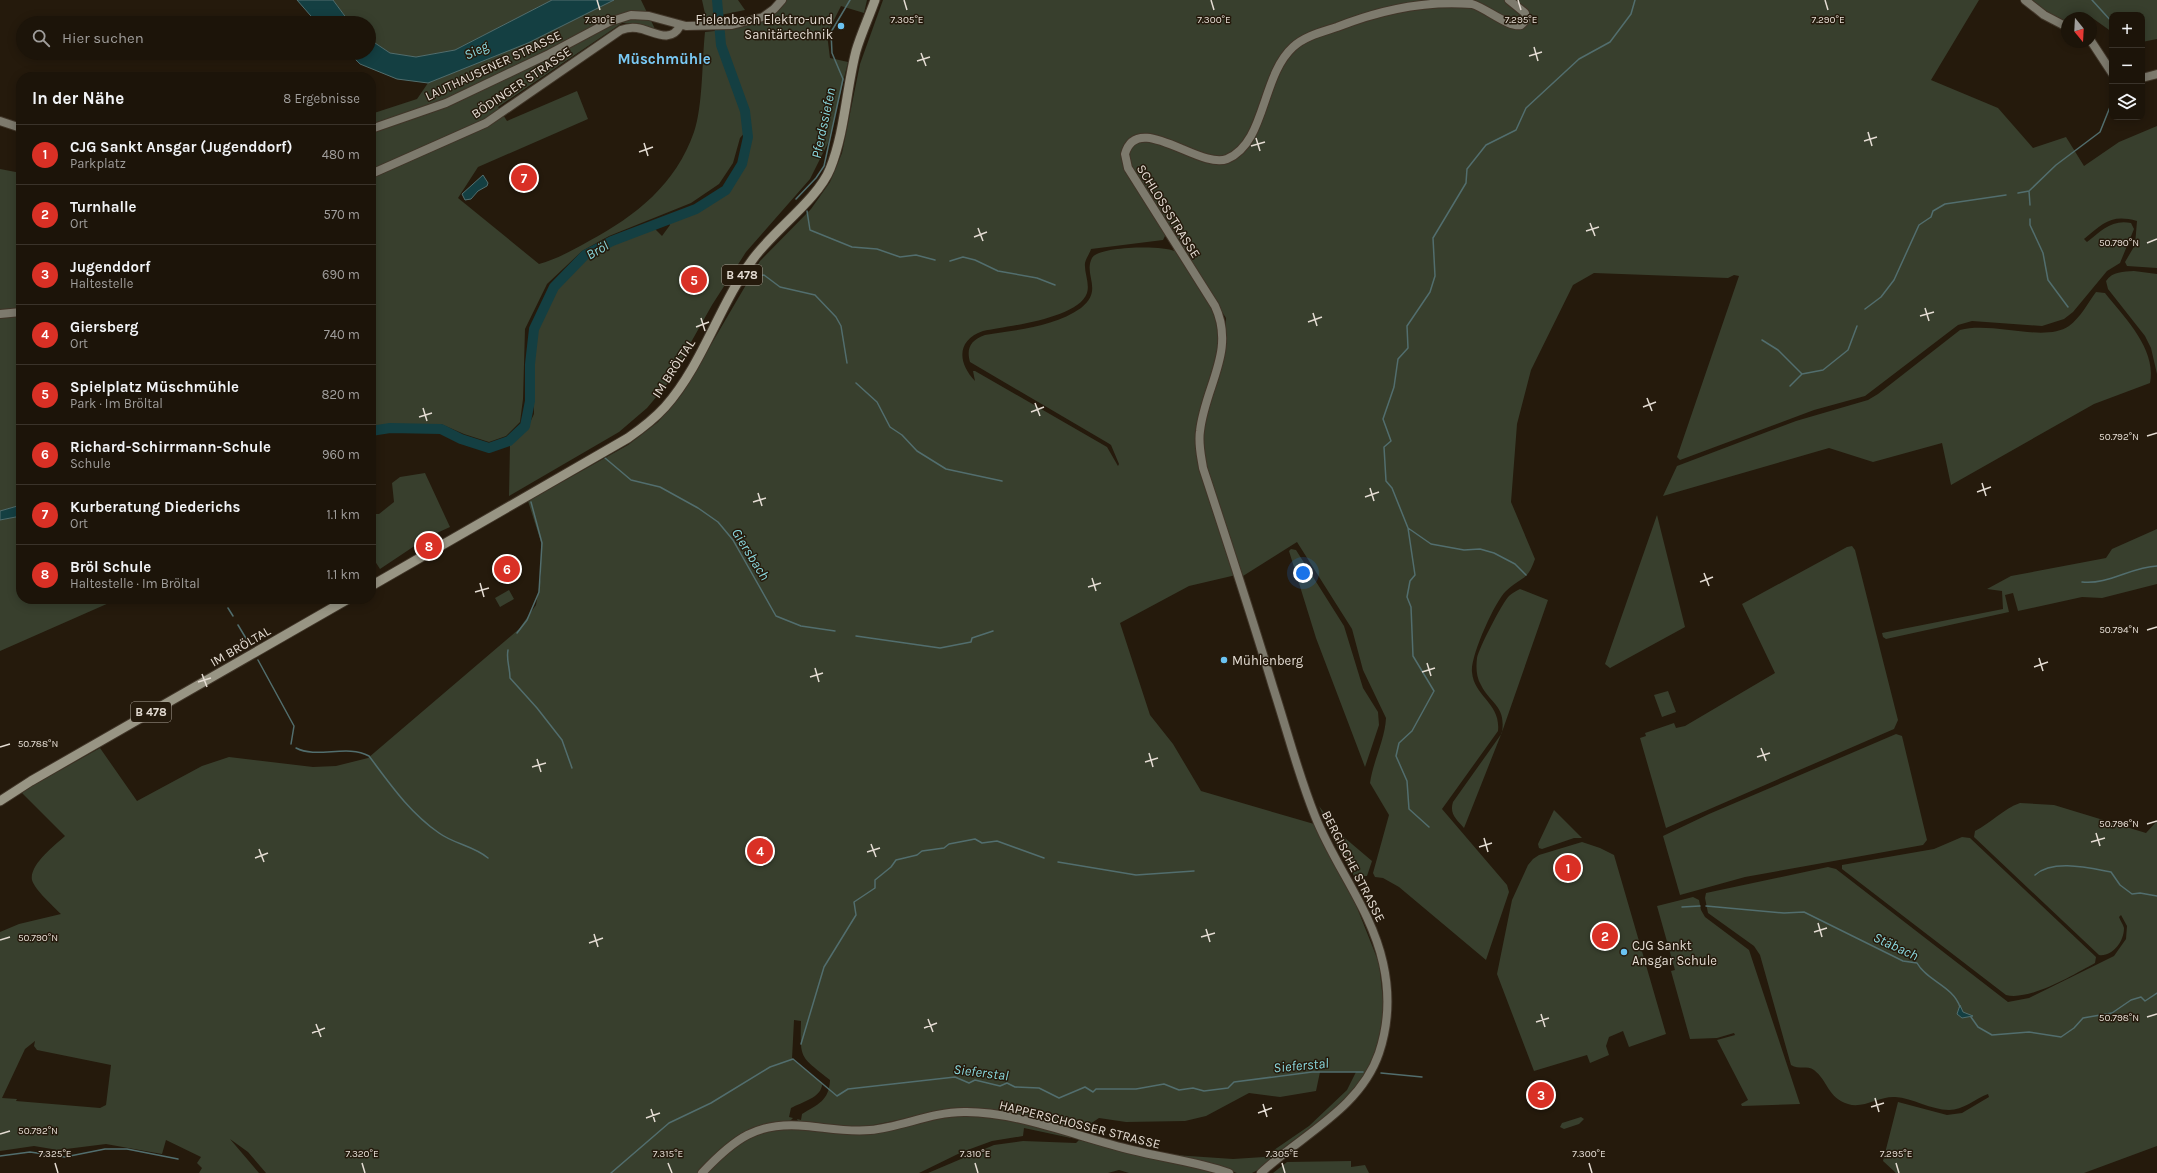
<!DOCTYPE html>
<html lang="de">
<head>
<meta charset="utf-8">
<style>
	body { margin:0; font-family:Karla,sans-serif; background:#292117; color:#f1f3f6 }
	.controls { position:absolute; right:12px; top:12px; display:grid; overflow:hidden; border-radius:8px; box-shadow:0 2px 10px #0003 }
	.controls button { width:36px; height:36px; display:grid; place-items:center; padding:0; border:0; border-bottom:1px solid #3a332a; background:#1c1409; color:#f1f3f6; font:20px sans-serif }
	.compass { position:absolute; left:2061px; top:12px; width:36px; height:36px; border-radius:50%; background:#1c1409; box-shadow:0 2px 10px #0003; rotate:162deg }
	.you { position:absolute; left:1303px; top:573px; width:14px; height:14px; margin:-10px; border:3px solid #fff; border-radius:50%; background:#1a73e8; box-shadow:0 0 0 6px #1a73e833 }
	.badge { display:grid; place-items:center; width:26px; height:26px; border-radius:50%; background:#d93025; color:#fff; font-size:13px; font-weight:700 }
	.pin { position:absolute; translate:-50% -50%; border:2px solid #fff; box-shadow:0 1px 4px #0006 }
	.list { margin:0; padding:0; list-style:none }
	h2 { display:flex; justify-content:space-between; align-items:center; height:52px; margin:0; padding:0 16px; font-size:17px }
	h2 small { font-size:13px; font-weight:400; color:#a09e9c }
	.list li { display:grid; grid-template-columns:26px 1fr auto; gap:12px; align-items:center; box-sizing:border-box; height:60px; padding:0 16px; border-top:1px solid #3a332a }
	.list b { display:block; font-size:15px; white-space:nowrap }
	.list p { margin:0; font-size:13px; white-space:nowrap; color:#a09e9c }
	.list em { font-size:13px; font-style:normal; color:#a09e9c }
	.icon { flex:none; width:22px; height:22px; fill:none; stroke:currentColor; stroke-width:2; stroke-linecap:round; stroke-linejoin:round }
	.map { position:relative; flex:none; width:2157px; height:1173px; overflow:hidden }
	.search { position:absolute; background:#1c1409; box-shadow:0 2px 10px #0003; left:16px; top:16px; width:360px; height:44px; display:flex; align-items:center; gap:10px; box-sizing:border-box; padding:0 14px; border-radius:22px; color:#a09e9c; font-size:15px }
	.panel { position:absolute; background:#1c1409; box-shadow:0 2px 10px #0003; left:16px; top:72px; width:360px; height:532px; border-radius:16px }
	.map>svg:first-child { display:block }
	.green { fill:#383f2d; fill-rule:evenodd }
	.water { fill:#143f42; stroke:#526e6e }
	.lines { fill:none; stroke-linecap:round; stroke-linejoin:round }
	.stream { stroke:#526e6e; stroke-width:1.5 }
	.river { stroke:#143f42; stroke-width:10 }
	.secondary-casing { stroke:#403528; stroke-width:10 }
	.primary-casing { stroke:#403528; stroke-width:11 }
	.secondary { stroke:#7d7a6d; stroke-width:8 }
	.primary { stroke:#989584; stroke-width:9 }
	.ticks { fill:none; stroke:#e4dcd3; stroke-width:1.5 }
	.poi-dot { fill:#6bc3f2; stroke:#251a0c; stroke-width:1.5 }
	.labels { text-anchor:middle; stroke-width:3; stroke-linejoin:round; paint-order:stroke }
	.shield { fill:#251a0c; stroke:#aba297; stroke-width:1 }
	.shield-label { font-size:12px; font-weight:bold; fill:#e4dcd3 }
	.poi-label { font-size:13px; fill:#e4dcd3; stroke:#251a0c; text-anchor:start }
	.street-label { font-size:13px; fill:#e4dcd3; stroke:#251a0c }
	.water-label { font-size:14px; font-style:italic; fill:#89d7dd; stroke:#251a0c }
	.quarter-label { font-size:15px; font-weight:bold; fill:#7acaf6; stroke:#251a0c }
	.ticks-label { font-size:10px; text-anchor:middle; fill:#e4dcd3; stroke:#251a0c; stroke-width:3; stroke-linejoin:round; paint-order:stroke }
</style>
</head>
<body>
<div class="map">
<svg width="2157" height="1173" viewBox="0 0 2157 1173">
	<rect width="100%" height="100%" fill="#251a0c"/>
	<path class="green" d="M333,0H552L455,50L416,57L390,53L369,39V23H350Z
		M614,0H641L655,29L636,23H622L498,107L507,121L577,91L588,119L478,167L458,198L539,264C557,259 573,250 589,241C636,216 676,184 694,132C703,106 702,60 705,32L733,29L759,22L784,0H867L864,13L841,6L827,34L830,58L848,62L828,143L810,179L746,252L712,305L668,383L647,408L619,432L509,496L510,445L527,429L534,414V363L537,329L555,290L586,256L654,228L662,236L670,225L669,222C719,203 750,183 751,125L740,138L733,163L719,184L691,203L609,236L582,251L547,284L525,329L523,399L520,422L506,436L489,442L464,434L441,424L390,425L371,428V114L417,99L428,83L528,43Z
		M702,0H738L745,10L706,18Z
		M883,0H1979L1931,80L1998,108L2033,148L2066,137L2084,166L2119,142L2157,126V268L2127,266L2125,262L2135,245L2137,221C2111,214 2104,223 2084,239L2087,242C2101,231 2112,219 2131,223L2134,229L2120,263L2107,271L2073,312L2064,319L2042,326L1972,321L1958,325L1865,396L1814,410L1680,460L1677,457L1739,276L1734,275L1728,278L1594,273L1573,285L1531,370L1517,424L1511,502L1535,559C1527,582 1522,576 1506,591C1495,601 1470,657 1472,672C1474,697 1501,703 1498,731L1442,809L1507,885L1509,892L1486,960L1399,887L1383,878L1375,877L1373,873L1389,815L1370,783C1373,761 1385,740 1386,718L1363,670L1352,629L1297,542L1243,576L1240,574L1204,460L1202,432L1224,352L1226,318L1171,232L1165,236L1163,240L1091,249C1090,253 1086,258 1085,263C1084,273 1090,283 1087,293C1078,319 1007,326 983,331C957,340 957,362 975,381L973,371H975L1107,447L1118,466L1119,464L1111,445L1108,443L970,362C966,348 971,340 985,335C1016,330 1054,327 1081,308C1104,290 1083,275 1092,258C1098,246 1163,245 1174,251L1173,248H1174L1204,292L1219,322V346L1199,421L1196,449L1236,575L1189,586L1120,623L1150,715L1173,744L1201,791L1314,824L1344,882L1352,895L1379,963L1384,1009L1380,1047L1365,1074L1354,1090L1335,1109L1286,1146L1260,1169L1252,1173H1237L1214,1165L1128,1146L1174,1155L1233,1159L1264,1157L1309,1126L1347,1090L1356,1072H1320L1316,1091L1280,1097L1249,1093L1206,1116L1185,1121L1126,1122L1099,1118L1078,1132L1003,1112L974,1108L947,1110L859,1128L798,1121L797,1119L801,1120L802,1114C818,1104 829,1101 830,1080C800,1056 800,1060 801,1021L794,1020L792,1059L822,1083C823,1097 802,1102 791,1108L789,1117L793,1118L790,1121L759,1126L747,1131L722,1148L698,1173H266L248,1152L230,1139L259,1173H199L202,1168L197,1163L201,1157L166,1140L162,1154L106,1144L58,1150L34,1146L0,1151V932L19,924L61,914C53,906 35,890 32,880C29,865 55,845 65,836L21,792L100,748L137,801L202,766L229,757L313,767L336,766L368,758L519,629L536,605L541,576V542L528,501L628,445L658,422L682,394L760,261L811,209L830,182L842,153L860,64ZM35,1041L34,1046L37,1050L111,1065L106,1105L100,1108L16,1101L17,1099L2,1098L25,1049Z
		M2032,0H2157V39L2142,42V15H2112V32L2091,17L2067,18V23L2043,10Z
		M0,169L21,173V505L0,511Z
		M2134,271L2157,274V374L2151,348L2145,336L2108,289L2106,281C2113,271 2123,272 2134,271Z
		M2096,292L2105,293C2124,317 2157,349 2150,383L2094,404L1951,485L1942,443L1873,462L1829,448L1663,496L1677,466L1796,421L1868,400L1878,394L1960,330C1993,321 2044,343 2069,326C2080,318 2088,303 2096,292Z
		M425,473L450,527L428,537L380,569L371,555V514H379L394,502L392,483L400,477Z
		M1657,515L1685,627L1610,668L1605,664Z
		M21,516V599H118L0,651V520Z
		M2157,529V584L2102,598L2082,597L2018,611L2013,593L2005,595L2009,612L1886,639L1883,637L1882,633L2003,609L2002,591L1987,589L2011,576L2106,558L2112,549Z
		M1852,546L1855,550L1898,720L1894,729L1666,828L1640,738L1646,736L1645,733L1674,723L1676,728L1685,726L1775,673L1742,604L1847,547Z
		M1291,549L1296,550L1344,626L1363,688L1378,712L1379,725L1365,767L1316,638L1289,551Z
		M1520,589L1548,600L1502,732L1464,828C1457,820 1449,814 1453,802L1502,733C1506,705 1491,705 1481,685C1476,677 1476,667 1477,658C1479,648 1502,603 1509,596C1512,593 1516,591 1520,589Z
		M509,590L514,599L500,607L495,598Z
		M1668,691L1676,712L1662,717L1654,695Z
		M1896,734L1902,736L1927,840L1923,845L1745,877L1680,895L1663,836L1709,814Z
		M2020,803L2054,805L2146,833L2157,821V1146L2084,1173H1896L1883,1161L1898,1102L1947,1115L1962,1113L1989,1097L1988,1094C1975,1099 1963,1110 1949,1110C1931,1110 1913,1098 1895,1097C1880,1096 1863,1109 1848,1104C1828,1098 1828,1081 1814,1070C1807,1065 1799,1070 1791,1065L1760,955L1754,946L1708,913L1705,898L1706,893L1828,867L1836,869L2008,1002L2029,998L2114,956L2126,939L2127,926L2121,915L2119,917C2120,920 2123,924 2124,928C2124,942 2112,957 2099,955L1974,837L1975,831C1991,823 2003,809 2020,803Z
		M1319,806L1339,833L1372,861L1367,876H1354L1334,841Z
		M1554,810L1582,838H1574L1542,849L1539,848L1538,844Z
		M1962,837L1970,838L2096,957L2095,963C2073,975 2030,1001 2006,995L1842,869V865L1934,849Z
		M1582,842L1600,848L1614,855L1666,1034L1629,1047L1623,1031L1609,1037L1606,1046L1609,1055L1590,1063L1587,1055L1534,1071L1497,974L1512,900L1528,865L1533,859L1539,855Z
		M1693,897L1699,900L1701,910L1705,917L1749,950L1800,1104L1742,1106L1741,1104L1748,1100L1717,1040L1735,1035L1734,1033L1717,1038L1690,1039L1671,971L1675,970L1657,906Z
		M969,1114L1007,1119L1068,1135L1071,1138L1024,1128L1023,1136L992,1141L962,1152L919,1173H706L736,1144L762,1132L789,1128L855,1135L923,1121Z
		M1581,1117L1584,1119L1579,1124L1564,1129L1560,1127L1562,1123Z
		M1079,1140L1139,1156L1207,1170L1212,1173H1129L1119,1170L1108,1173H928L994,1145L1023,1141L1076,1143Z
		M1351,1161V1167L1365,1165L1369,1173H1273L1287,1162Z"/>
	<path class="water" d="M297,0H333L350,23H317Z
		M552,0H614L528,43L428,83L397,79L360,64L349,53H369V39L390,53L416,57L455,50Z
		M483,175L488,183L487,186L478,191L471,199L465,200L462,194Z
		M21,505V516L0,520V511Z
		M1960,1005L1963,1012L1973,1016L1962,1018L1957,1014Z"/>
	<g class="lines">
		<path class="stream" d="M2092,0L2112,22
			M2029,191L2030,205
			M2018,193L2029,191L2056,165L2100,132L2112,102
			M796,199L816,178L824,166L843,79L832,53L831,32L850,0
			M807,211L810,230L852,247L877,249L900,257L916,255L935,260
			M2030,219V225L2043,253L2048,280L2068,307
			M950,261L963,257L975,260L998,271L1037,278L1055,285
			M754,276L764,275L780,287L815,295L836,317L841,326L847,363
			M1865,309L1881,297L1894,280L1919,225L1931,217L1933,211L1945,204L2006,195
			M1762,340L1778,350L1802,374
			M856,383L877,402L890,427L902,435L917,451L946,469L1002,481
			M1790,386L1802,374L1823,370L1848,350L1857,326
			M605,458L631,480L660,487L698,508L718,522L733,540L776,616L801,626L835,631
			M1408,528L1431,544L1464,550L1480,549L1494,553L1515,564L1526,575
			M2082,582C2108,585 2131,567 2157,566
			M222,599L224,602
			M228,608L233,616
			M238,625L250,645
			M517,633L527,620L539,592L542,543L531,502
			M856,636L940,648L971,642L972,638L993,631
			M508,650C506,660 510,667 510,678L537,708L562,740L572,768
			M258,660L294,726L291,744
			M296,748C317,759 347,744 369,756C390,784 409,812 439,833C454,844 474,846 488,858
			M1429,827L1409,809L1407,781L1396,756L1399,743L1412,731L1434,691L1413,656L1411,607L1407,597L1410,581L1415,575L1408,528L1392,488L1386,481L1384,447L1391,441L1383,419L1394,387L1398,359L1408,348L1407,326L1430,292L1435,276L1433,238L1466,183L1467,169L1486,145L1516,130L1526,108L1579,59L1610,42L1631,14L1635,0
			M1058,862L1136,875L1194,871
			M2035,875C2053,859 2089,868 2111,872L2120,885L2132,894L2140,893L2157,896
			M1706,906L1784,913L1804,912L1903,961L1917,963C1927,981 1953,986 1960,1007
			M1682,907L1700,906
			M1971,1017L1978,1027L1992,1035L2029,1032L2061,1037L2074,1028L2083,1018L2112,1013L2131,1000L2141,997L2145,1001L2157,993
			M801,1044L824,967L856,915L854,902L875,888V880L891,867L896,860L917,855L922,851L944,848L949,844L975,839L982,843L997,841L1044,858
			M1381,1073L1422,1077
			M0,1156L30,1152L65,1157L105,1149H127L178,1159
			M611,1173L669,1123L711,1103L770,1067L793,1059L837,1096L848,1089L955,1077L969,1083L975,1080L1000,1086L1007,1083L1015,1087L1039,1088L1059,1098L1085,1087L1093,1092L1096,1089H1136L1164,1084L1179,1090L1193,1088L1204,1091L1228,1088L1234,1082L1312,1072H1363"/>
		<path class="river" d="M371,431L390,428L441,429L461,439L489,448L509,441L525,426L530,401V364L534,329L554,287L585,255L612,241L696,209L726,190L742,164L748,137L745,111L721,45L717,0"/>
		<g class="secondary-casing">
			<path id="secondary" d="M2025,0L2044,15L2067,27
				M2091,41L2112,73
				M2142,78L2157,74
				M0,121L21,128
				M371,129L446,103L549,54L609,22L631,15L649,16L686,26L732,25L763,17L774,9L782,0
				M371,174L486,123L621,30C626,28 631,27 637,28C652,30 670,45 680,26
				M0,314L21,312
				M702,1173C734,1139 757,1121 806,1126C828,1128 848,1132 870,1130C902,1127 931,1112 964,1112C1016,1111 1081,1138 1132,1150C1164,1158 1198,1162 1229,1173
				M1261,1173C1301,1135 1360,1109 1379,1053C1389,1023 1390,994 1383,963C1371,909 1335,867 1315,816C1298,774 1287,730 1273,687C1251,614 1227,541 1203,468C1201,455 1198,444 1200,431C1205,386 1236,351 1215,306L1128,168L1125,154C1137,110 1200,170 1227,159C1266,143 1261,76 1293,47C1305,36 1322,32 1337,27C1380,10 1425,0 1472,4C1486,8 1509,28 1521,25L1526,20L1525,13L1509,0"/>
		</g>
		<g class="primary-casing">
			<path id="primary" d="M371,586L628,438C641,429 654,419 665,407C703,364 719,305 753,259C773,231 818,199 830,169C845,132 846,90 856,51C861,34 869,17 875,0
				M0,801L31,781L348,599"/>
		</g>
		<use href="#secondary" class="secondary"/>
		<use href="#primary" class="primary"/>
	</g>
	<path class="ticks" d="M597,0L600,10M904,0L907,10M1211,0L1214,10M1518,0L1521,10M1825,0L1828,10M1534,47L1538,61M921,53L926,66M1529,56L1542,52M917,61L930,57M1868,132L1872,146M1256,138L1260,151M1864,141L1877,137M644,143L648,156M1251,146L1265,142M639,152L653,147M1590,223L1595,236M978,228L983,241M1586,231L1599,227M974,237L987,232M2147,243L2157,239M1925,308L1929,321M1313,313L1317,326M1920,316L1934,312M701,318L705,331M1308,322L1322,317M696,327L709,322M1647,398L1652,411M1035,403L1040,416M1643,407L1656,402M423,408L427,421M1031,412L1044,407M419,417L432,413M2147,436L2157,433M1982,483L1986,496M1370,488L1374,501M1977,492L1991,487M758,493L762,506M1365,497L1379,492M753,502L766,498M1704,573L1709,586M1092,578L1096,591M1700,582L1713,577M480,583L484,597M1088,587L1101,583M475,592L489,588M2147,630L2157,627M2039,658L2043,671M1427,663L1431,676M2034,667L2048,662M815,668L819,682M1422,672L1435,668M202,674L207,687M810,677L823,673M198,682L211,678M0,747L10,744M1761,748L1766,761M1149,753L1153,767M1757,757L1770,753M537,759L541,772M1145,762L1158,758M532,767L546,763M2147,824L2157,821M2096,833L2100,846M1484,838L1488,852M2091,842L2105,838M871,844L876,857M1479,847L1492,843M259,849L264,862M867,852L880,848M255,858L268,853M1818,923L1822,937M1206,929L1210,942M1814,932L1827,928M594,934L598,947M1201,937L1215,933M0,940L10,937M589,943L603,938M1541,1014L1545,1027M2147,1017L2157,1014M928,1019L933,1032M1536,1022L1549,1018M316,1024L321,1037M924,1028L937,1023M312,1033L325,1028M1875,1098L1879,1112M1263,1104L1267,1117M1871,1107L1884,1103M651,1109L655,1122M1258,1113L1272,1108M646,1118L660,1113M0,1134L10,1131M55,1163L58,1173M362,1163L365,1173M668,1163L672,1173M975,1163L978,1173M1282,1163L1285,1173M1589,1163L1592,1173M1896,1163L1899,1173"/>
	<g class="poi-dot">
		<circle cx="841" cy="26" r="4"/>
		<circle cx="1224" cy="660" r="4"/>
		<circle cx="1624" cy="952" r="4"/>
	</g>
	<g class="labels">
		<g class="shield">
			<rect x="722" y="265" width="40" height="20" rx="3"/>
			<rect x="131" y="702" width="40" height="20" rx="3"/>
		</g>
		<g class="shield-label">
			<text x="742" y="279">B 478</text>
			<text x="151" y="716">B 478</text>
		</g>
		<g class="poi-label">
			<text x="833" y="24" text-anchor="end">Fielenbach Elektro-und<tspan x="833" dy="15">Sanitärtechnik</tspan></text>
			<text x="1232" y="665">Mühlenberg</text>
			<text x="1632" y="950">CJG Sankt<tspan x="1632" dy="15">Ansgar Schule</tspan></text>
		</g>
		<g class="street-label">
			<text transform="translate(493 65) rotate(-25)" y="5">LAUTHAUSENER STRASSE</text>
			<text transform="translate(521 82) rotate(-34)" y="5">BÖDINGER STRASSE</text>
			<text transform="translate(1169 211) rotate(58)" y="5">SCHLOSSSTRASSE</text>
			<text transform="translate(673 368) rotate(-57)" y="5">IM BRÖLTAL</text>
			<text transform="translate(240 646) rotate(-30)" y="5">IM BRÖLTAL</text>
			<text transform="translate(1354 866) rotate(63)" y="5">BERGISCHE STRASSE</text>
			<text transform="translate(1080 1124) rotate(14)" y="5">HAPPERSCHOSSER STRASSE</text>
		</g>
		<g class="water-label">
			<text transform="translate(476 50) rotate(-26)" y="5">Sieg</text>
			<text transform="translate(823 123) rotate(-78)" y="5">Pferdssiefen</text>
			<text transform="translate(597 250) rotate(-30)" y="5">Bröl</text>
			<text transform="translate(751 554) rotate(58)" y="5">Giersbach</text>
			<text transform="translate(1896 946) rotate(25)" y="5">Stäbach</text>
			<text transform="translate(1301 1065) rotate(-5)" y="5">Sieferstal</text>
			<text transform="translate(981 1072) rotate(7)" y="5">Sieferstal</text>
		</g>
		<g class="quarter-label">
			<text x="664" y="64">Müschmühle</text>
		</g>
	</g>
	<g class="ticks-label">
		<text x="600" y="23">7.310°E</text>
		<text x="907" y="23">7.305°E</text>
		<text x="1214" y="23">7.300°E</text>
		<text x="1521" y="23">7.295°E</text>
		<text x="1828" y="23">7.290°E</text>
		<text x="2119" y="246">50.790°N</text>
		<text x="2119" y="440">50.792°N</text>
		<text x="2119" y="633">50.794°N</text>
		<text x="38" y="747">50.788°N</text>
		<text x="2119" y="827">50.796°N</text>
		<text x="38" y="941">50.790°N</text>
		<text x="2119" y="1021">50.798°N</text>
		<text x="38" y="1134">50.792°N</text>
		<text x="55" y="1157">7.325°E</text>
		<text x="362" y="1157">7.320°E</text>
		<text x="668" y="1157">7.315°E</text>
		<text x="975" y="1157">7.310°E</text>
		<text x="1282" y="1157">7.305°E</text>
		<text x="1589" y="1157">7.300°E</text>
		<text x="1896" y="1157">7.295°E</text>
	</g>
</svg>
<div class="controls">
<button>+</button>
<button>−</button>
<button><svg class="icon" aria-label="layers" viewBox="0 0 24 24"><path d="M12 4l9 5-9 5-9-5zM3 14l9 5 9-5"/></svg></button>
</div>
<svg class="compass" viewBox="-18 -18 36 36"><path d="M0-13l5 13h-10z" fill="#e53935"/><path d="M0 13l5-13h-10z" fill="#a09e9c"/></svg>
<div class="you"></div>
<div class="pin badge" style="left:1568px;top:868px">1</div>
<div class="pin badge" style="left:1605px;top:936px">2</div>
<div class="pin badge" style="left:1541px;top:1095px">3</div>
<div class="pin badge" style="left:760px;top:851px">4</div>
<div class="pin badge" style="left:694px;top:280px">5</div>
<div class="pin badge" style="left:507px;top:569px">6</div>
<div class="pin badge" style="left:524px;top:178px">7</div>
<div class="pin badge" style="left:429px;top:546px">8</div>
<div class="search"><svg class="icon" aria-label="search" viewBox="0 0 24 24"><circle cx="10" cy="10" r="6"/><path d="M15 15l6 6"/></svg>Hier suchen</div>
<section class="panel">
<h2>In der Nähe<small>8 Ergebnisse</small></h2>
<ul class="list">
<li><span class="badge">1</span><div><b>CJG Sankt Ansgar (Jugenddorf)</b><p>Parkplatz</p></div><em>480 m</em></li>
<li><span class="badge">2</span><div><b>Turnhalle</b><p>Ort</p></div><em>570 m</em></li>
<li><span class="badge">3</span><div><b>Jugenddorf</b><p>Haltestelle</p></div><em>690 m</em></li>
<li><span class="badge">4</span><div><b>Giersberg</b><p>Ort</p></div><em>740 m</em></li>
<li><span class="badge">5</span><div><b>Spielplatz Müschmühle</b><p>Park · Im Bröltal</p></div><em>820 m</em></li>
<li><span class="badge">6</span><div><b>Richard-Schirrmann-Schule</b><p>Schule</p></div><em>960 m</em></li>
<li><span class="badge">7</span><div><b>Kurberatung Diederichs</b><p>Ort</p></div><em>1.1 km</em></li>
<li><span class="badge">8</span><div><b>Bröl Schule</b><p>Haltestelle · Im Bröltal</p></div><em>1.1 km</em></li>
</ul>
</section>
</div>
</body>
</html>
